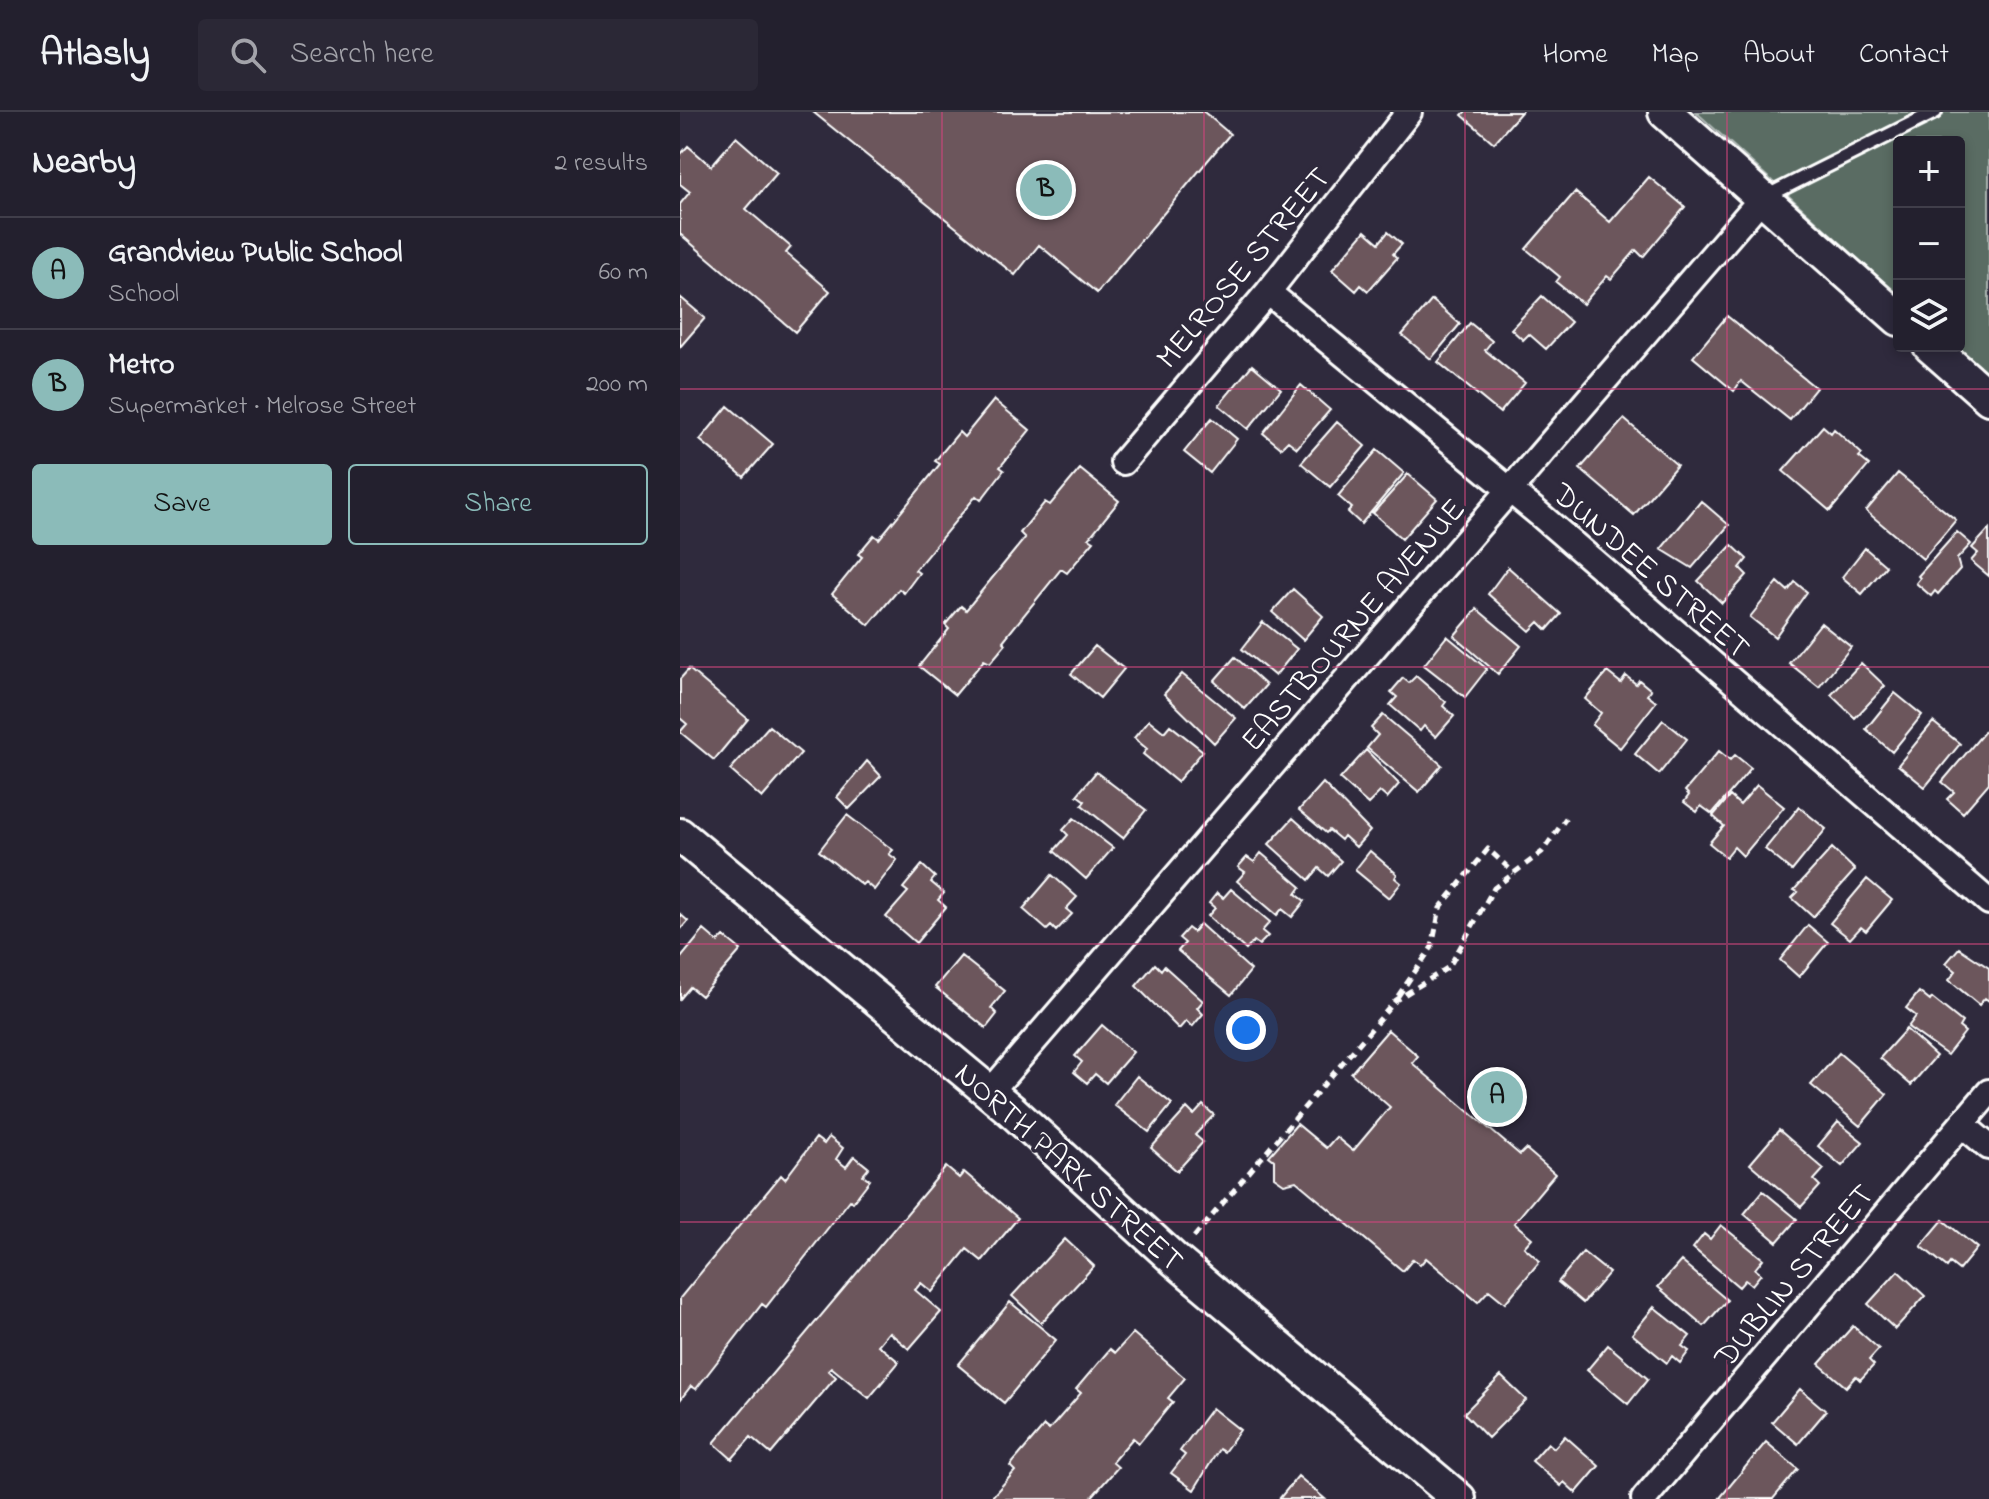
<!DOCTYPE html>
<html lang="en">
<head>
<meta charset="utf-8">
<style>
	body { margin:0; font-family:"Indie Flower",sans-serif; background:#2b2836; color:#f1f3f6 }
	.controls { position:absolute; right:24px; top:24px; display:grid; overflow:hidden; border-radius:8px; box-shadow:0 4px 12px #0003 }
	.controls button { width:72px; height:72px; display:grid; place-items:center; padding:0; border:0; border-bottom:2px solid #403e4a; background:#23202e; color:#f1f3f6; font:40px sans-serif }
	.you { position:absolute; left:566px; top:918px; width:28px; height:28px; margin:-20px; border:6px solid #fff; border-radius:50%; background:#1a73e8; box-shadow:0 0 0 12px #1a73e833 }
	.badge { display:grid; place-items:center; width:52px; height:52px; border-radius:50%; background:#8bbbb9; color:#111; font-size:26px; font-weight:700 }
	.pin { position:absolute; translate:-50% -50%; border:4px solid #fff; box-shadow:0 2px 8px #0006 }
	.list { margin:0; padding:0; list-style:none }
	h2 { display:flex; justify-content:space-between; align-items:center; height:104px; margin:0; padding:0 32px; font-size:34px }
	h2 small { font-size:26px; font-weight:400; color:#a3a3aa }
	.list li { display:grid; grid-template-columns:52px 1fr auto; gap:24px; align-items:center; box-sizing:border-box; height:112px; padding:0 32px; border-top:2px solid #403e4a }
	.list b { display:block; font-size:30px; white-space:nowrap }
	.list p { margin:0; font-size:26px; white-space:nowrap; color:#a3a3aa }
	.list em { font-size:26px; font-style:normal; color:#a3a3aa }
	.actions { display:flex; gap:16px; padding:24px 32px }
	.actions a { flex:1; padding:18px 0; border:2px solid #8bbbb9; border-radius:8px; text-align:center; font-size:28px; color:#8bbbb9 }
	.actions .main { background:#8bbbb9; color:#111 }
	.icon { flex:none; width:44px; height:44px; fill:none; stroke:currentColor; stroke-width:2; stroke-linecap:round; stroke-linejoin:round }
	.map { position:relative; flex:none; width:1309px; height:1387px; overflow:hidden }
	header { display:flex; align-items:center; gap:48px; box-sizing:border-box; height:112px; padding:0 40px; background:#23202e; border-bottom:2px solid #403e4a }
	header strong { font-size:38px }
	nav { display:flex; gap:44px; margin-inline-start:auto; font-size:28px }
	.search { width:560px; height:72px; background:#2b2836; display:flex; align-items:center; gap:20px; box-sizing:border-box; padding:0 28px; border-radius:8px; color:#a3a3aa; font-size:30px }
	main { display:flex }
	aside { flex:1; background:#23202e }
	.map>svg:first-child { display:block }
	.green { fill:#5a6c64; stroke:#acb6b2; stroke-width:2 }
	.building { fill:#6c565b; stroke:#fff; stroke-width:2 }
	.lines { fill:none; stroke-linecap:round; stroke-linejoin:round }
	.lane-casing { stroke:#fff; stroke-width:18 }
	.street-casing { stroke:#fff; stroke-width:30 }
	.secondary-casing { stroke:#fff; stroke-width:38 }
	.path { stroke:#fff; stroke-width:5; stroke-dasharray:8 6; stroke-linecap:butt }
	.lane { stroke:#2f2a3d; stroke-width:12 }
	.street { stroke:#2f2a3d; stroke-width:24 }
	.secondary { stroke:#2f2a3d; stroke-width:32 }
	.grid { fill:none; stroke:#ce467c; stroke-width:2; stroke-opacity:0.55 }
	.labels { text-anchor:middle; stroke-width:7; stroke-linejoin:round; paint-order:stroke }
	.street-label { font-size:32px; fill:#fff; stroke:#2f2a3d }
</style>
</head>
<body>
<header>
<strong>Atlasly</strong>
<div class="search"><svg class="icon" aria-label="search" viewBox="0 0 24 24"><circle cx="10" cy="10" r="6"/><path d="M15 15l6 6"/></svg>Search here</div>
<nav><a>Home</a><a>Map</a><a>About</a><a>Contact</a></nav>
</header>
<main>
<aside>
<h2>Nearby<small>2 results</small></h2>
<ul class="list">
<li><span class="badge">A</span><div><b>Grandview Public School</b><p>School</p></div><em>60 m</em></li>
<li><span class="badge">B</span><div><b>Metro</b><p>Supermarket · Melrose Street</p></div><em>200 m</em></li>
</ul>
<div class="actions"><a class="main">Save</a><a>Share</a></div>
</aside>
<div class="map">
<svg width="1309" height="1387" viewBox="0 0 1309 1387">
	<rect width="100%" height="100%" fill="#2f2a3d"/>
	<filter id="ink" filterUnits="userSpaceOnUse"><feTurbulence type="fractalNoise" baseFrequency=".0125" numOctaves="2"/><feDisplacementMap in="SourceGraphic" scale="16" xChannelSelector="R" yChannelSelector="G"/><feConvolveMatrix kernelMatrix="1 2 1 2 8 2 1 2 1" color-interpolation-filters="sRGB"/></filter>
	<g filter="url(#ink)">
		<path class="green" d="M1016,0H1309V265L1274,234H1279V30H1219V184Z"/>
		<path class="building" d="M133,0H524L550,22L417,181L359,133L335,163Z
			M785,0H841L814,31L782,3Z
			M56,25L97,61L66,97L111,135L106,141L150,179L115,220L0,122V92L10,80L0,72V43L8,34L31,54Z
			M969,65L1005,95L963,145L956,138L931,167L927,164L903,192L876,170L880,165L846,137L895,80L930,110Z
			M685,119L699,131L708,120L722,132L713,142L717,146L688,179L681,173L676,179L652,158Z
			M862,184L891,210L866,237L849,222L843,228L831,217Z
			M0,185L25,206L0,235Z
			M752,188L780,212L751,247L722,223Z
			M1047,204L1136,276L1110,308L1061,269L1054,279L1013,245Z
			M790,211L812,229L805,238L845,271L820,301L758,250Z
			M572,253L601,277L568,317L539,293Z
			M621,273L650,298L617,336L608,329L601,336L583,321Z
			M314,288L350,318L320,355L324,358L301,388L296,384L235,458L239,461L224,481L219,477L189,513L152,482L182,445L178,442L194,423L199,427L260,352L255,349L279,320L284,325Z
			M48,294L93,332L64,365L20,328Z
			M532,306L557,327L530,361L504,340Z
			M944,307L997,353L954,403L900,357Z
			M657,310L685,334L650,375L621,351Z
			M1143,314L1151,321L1154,317L1182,342L1179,345L1189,353L1150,399L1103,359Z
			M697,338L724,361L681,412L668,400L672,396L658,384Z
			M400,357L439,389L409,426L414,429L387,461L381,457L323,529L326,532L310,551L304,548L275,583L239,554L269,517L265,513L281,494L286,498L345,426L340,421L365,390L370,393Z
			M1218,361L1276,408L1243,447L1186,399Z
			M728,362L757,387L722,427L693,401Z
			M1021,389L1049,413L1012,456L981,437Z
			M1309,417V464L1291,449L1298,441L1292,436Z
			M1277,420L1291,432L1277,447L1280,457L1258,482L1255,479L1251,484L1236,471L1240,466L1238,464Z
			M1052,433L1067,447L1060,456L1067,463L1042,491L1018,469Z
			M1185,436L1206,454L1182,482L1162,465Z
			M828,455L881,502L867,518L859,510L850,519L808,482Z
			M1098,470L1108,479L1115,470L1127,480L1095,525L1070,505Z
			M613,477L643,504L623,528L592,500Z
			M797,497L841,534L818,562L774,524Z
			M583,510L617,537L595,564L562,537Z
			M1141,511L1171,535L1139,575L1109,551Z
			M767,524L807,557L785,585L744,553Z
			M415,534L444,557L420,586L391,562Z
			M555,545L586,573L565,597L534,569Z
			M1181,551L1205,574L1175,606L1151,583Z
			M9,557L68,607L34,648L0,620L7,612L0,606V567Z
			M927,560L941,571L946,564L956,572L959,568L971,578L967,583L976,590L940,636L912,613L921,601L905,587Z
			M502,562L556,606L534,631L484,582Z
			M736,564L766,590L763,594L774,604L756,625L744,614L740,619L710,593L717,585L711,580L723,566L729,571Z
			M1215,581L1242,603L1212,640L1186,617Z
			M703,603L762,653L739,680L687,636L698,623L691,616Z
			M469,608L484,620L490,613L523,639L497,670L463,642L467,637L454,626Z
			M983,608L1007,627L979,662L955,642Z
			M1253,610L1280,632L1245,675L1218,653Z
			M89,614L121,641L82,686L50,658Z
			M1305,619L1309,623V671L1283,701L1267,687L1274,680L1262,670Z
			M686,638L719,672L707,686L700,680L688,692L660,667Z
			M1039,639L1050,648L1055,643L1071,656L1032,702L1021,694L1017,700L1004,690L1009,683L1005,679Z
			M187,649L201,664L169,697L157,685Z
			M416,660L466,698L443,726L402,693L405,689L397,683Z
			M643,671L690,719L676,735L664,724L661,728L649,718L646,721L619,698Z
			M1077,673L1104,695L1063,744L1054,735L1046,745L1029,731L1044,714L1033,704L1050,684L1060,693Z
			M1119,695L1146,717L1112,759L1085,737Z
			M167,703L213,738L209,742L217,748L194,778L185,770L182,773L139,739Z
			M394,706L433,736L406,767L374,739L388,723L383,718Z
			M613,706L661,749L648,764L639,756L629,768L589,732Z
			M1152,736L1175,758L1133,805L1112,786L1118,780L1114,778Z
			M690,739L717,762L715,766L721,771L709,786L675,758Z
			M581,741L621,775L616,782L625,789L612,805L602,797L597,803L557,769L565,760L558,755L567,745L574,750Z
			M242,753L255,765L251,770L264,781L258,788L266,795L236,831L206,805L228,780L223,776Z
			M372,763L397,785L386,797L392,802L376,819L371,814L367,818L343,797Z
			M1187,767L1212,788L1186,819L1181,815L1170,827L1150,811Z
			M551,777L590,810L582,819L588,824L579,833L574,829L566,838L528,804L535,796L529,791L537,781L543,786Z
			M0,802L8,809L0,818Z
			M520,812L571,858L551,883L498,839L505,831L499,826L508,816L513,820Z
			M1128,813L1148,830L1119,865L1100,848Z
			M24,818L38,830L44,824L61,838L21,884L10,875L0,887V847Z
			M1279,836L1309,856V889L1305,886L1299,893L1269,868L1276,859L1266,851Z
			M281,844L325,879L311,896L317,902L306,916L255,875Z
			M475,852L481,858L484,854L523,889L517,896L523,902L512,915L506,909L499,917L456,874Z
			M1239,880L1250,889L1252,886L1282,910L1279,915L1285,920L1267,943L1228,915L1236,904L1226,896Z
			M422,913L453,940L426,971L415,962L407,971L394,960L402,950L395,944Z
			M1226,917L1256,944L1231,973L1200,946Z
			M708,918L738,944L732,951L840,1043L846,1037L875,1062L834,1111L852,1126L844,1135L860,1149L825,1191L809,1178L798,1190L746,1146L740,1153L733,1147L723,1159L616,1069L604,1072L594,1065V1048L589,1044L617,1012L646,1036L656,1025L673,1039L710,995L671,961Z
			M1159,941L1207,982L1180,1014L1131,973Z
			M457,964L492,992L469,1020L434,993Z
			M523,993L534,1003L515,1023L523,1030L497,1059L471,1036L507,996L514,1003Z
			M1158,1010L1183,1030L1162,1054L1138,1034Z
			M1099,1018L1144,1057L1134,1068L1140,1074L1121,1095L1070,1052Z
			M149,1025L163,1036L156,1047L166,1055L174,1044L189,1056L183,1063L190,1068L173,1090L170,1088L86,1195L82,1192L16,1277L11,1274L0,1288V1186L101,1063L105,1067L136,1026L144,1032Z
			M266,1055L279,1066L284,1060L338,1106L302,1149L287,1137L252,1180L241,1171L235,1178L261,1200L229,1237L209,1220L198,1233L219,1250L189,1286L151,1255L148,1258L156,1265L91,1342L71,1325L52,1347L34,1331Z
			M1083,1079L1117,1107L1097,1130L1064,1102Z
			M1263,1108L1297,1136L1279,1158L1270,1151L1267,1155L1241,1134Z
			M1041,1113L1083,1147L1075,1157L1081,1162L1072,1173L1065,1168L1059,1175L1013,1136L1024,1122L1030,1127Z
			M385,1127L414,1154L361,1211L332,1184Z
			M903,1140L929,1161L903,1191L878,1170Z
			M1001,1149L1047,1188L1024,1214L978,1175Z
			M1218,1159L1245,1184L1215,1217L1188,1192Z
			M330,1190L376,1228L324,1291L278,1253Z
			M974,1195L1010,1224L1002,1234L1009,1239L1000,1251L992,1244L987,1251L952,1222Z
			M1173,1214L1199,1237L1189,1248L1194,1253L1180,1268L1176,1264L1166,1275L1139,1252Z
			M453,1221L505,1266L488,1286L493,1290L459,1331L453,1326L432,1350L438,1355L410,1387H310L335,1359L330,1354L364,1314L369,1318L401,1281L396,1277L430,1237L435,1241Z
			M928,1233L968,1267L948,1292L907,1258Z
			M821,1264L846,1288L808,1326L784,1301Z
			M1120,1277L1146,1299L1118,1332L1092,1310Z
			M532,1296L560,1318L544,1340L539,1337L514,1378L491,1361L505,1343L500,1339Z
			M885,1324L919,1354L896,1381L884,1370L881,1374L852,1349L868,1331L874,1336Z
			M1086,1330L1118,1357L1093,1387H1039Z
			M618,1364L645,1387H599Z"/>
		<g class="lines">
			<g class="lane-casing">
				<path id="lane" d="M1085,85L1255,0"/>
			</g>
			<g class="street-casing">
				<path id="street" d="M588,180L859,402L1309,790
					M443,350L588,180L729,0
					M310,980L1082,86
					M1283,1013L1309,1035
					M964,1387L1309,980"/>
			</g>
			<g class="secondary-casing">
				<path id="secondary" d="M985,0L1219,207
					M1250,234L1309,286
					M0,723L332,999L495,1148L779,1387"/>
			</g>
			<path class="path" d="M718,884L752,835L760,796L808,737L834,761
				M514,1125L716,888L769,855L814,776L862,740L886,706"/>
			<use href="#lane" class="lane"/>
			<use href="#street" class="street"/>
			<use href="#secondary" class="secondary"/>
		</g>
	</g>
	<path class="grid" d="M262,0V1387M524,0V1387M785,0V1387M1047,0V1387M0,277H1309M0,555H1309M0,832H1309M0,1110H1309"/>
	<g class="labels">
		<g class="street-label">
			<text transform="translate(562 155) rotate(-50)" y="11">MELROSE STREET</text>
			<text transform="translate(972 458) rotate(41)" y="11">DUNDEE STREET</text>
			<text transform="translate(672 512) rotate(-49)" y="11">EASTBOURNE AVENUE</text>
			<text transform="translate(390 1054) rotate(42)" y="11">NORTH PARK STREET</text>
			<text transform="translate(1113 1163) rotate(-50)" y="11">DUBLIN STREET</text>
		</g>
	</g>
</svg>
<div class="controls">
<button>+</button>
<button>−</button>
<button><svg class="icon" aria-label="layers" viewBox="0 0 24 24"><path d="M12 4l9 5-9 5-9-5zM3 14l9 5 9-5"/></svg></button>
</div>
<div class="you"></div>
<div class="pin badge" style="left:817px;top:985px">A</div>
<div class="pin badge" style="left:366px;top:78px">B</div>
</div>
</main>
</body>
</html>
